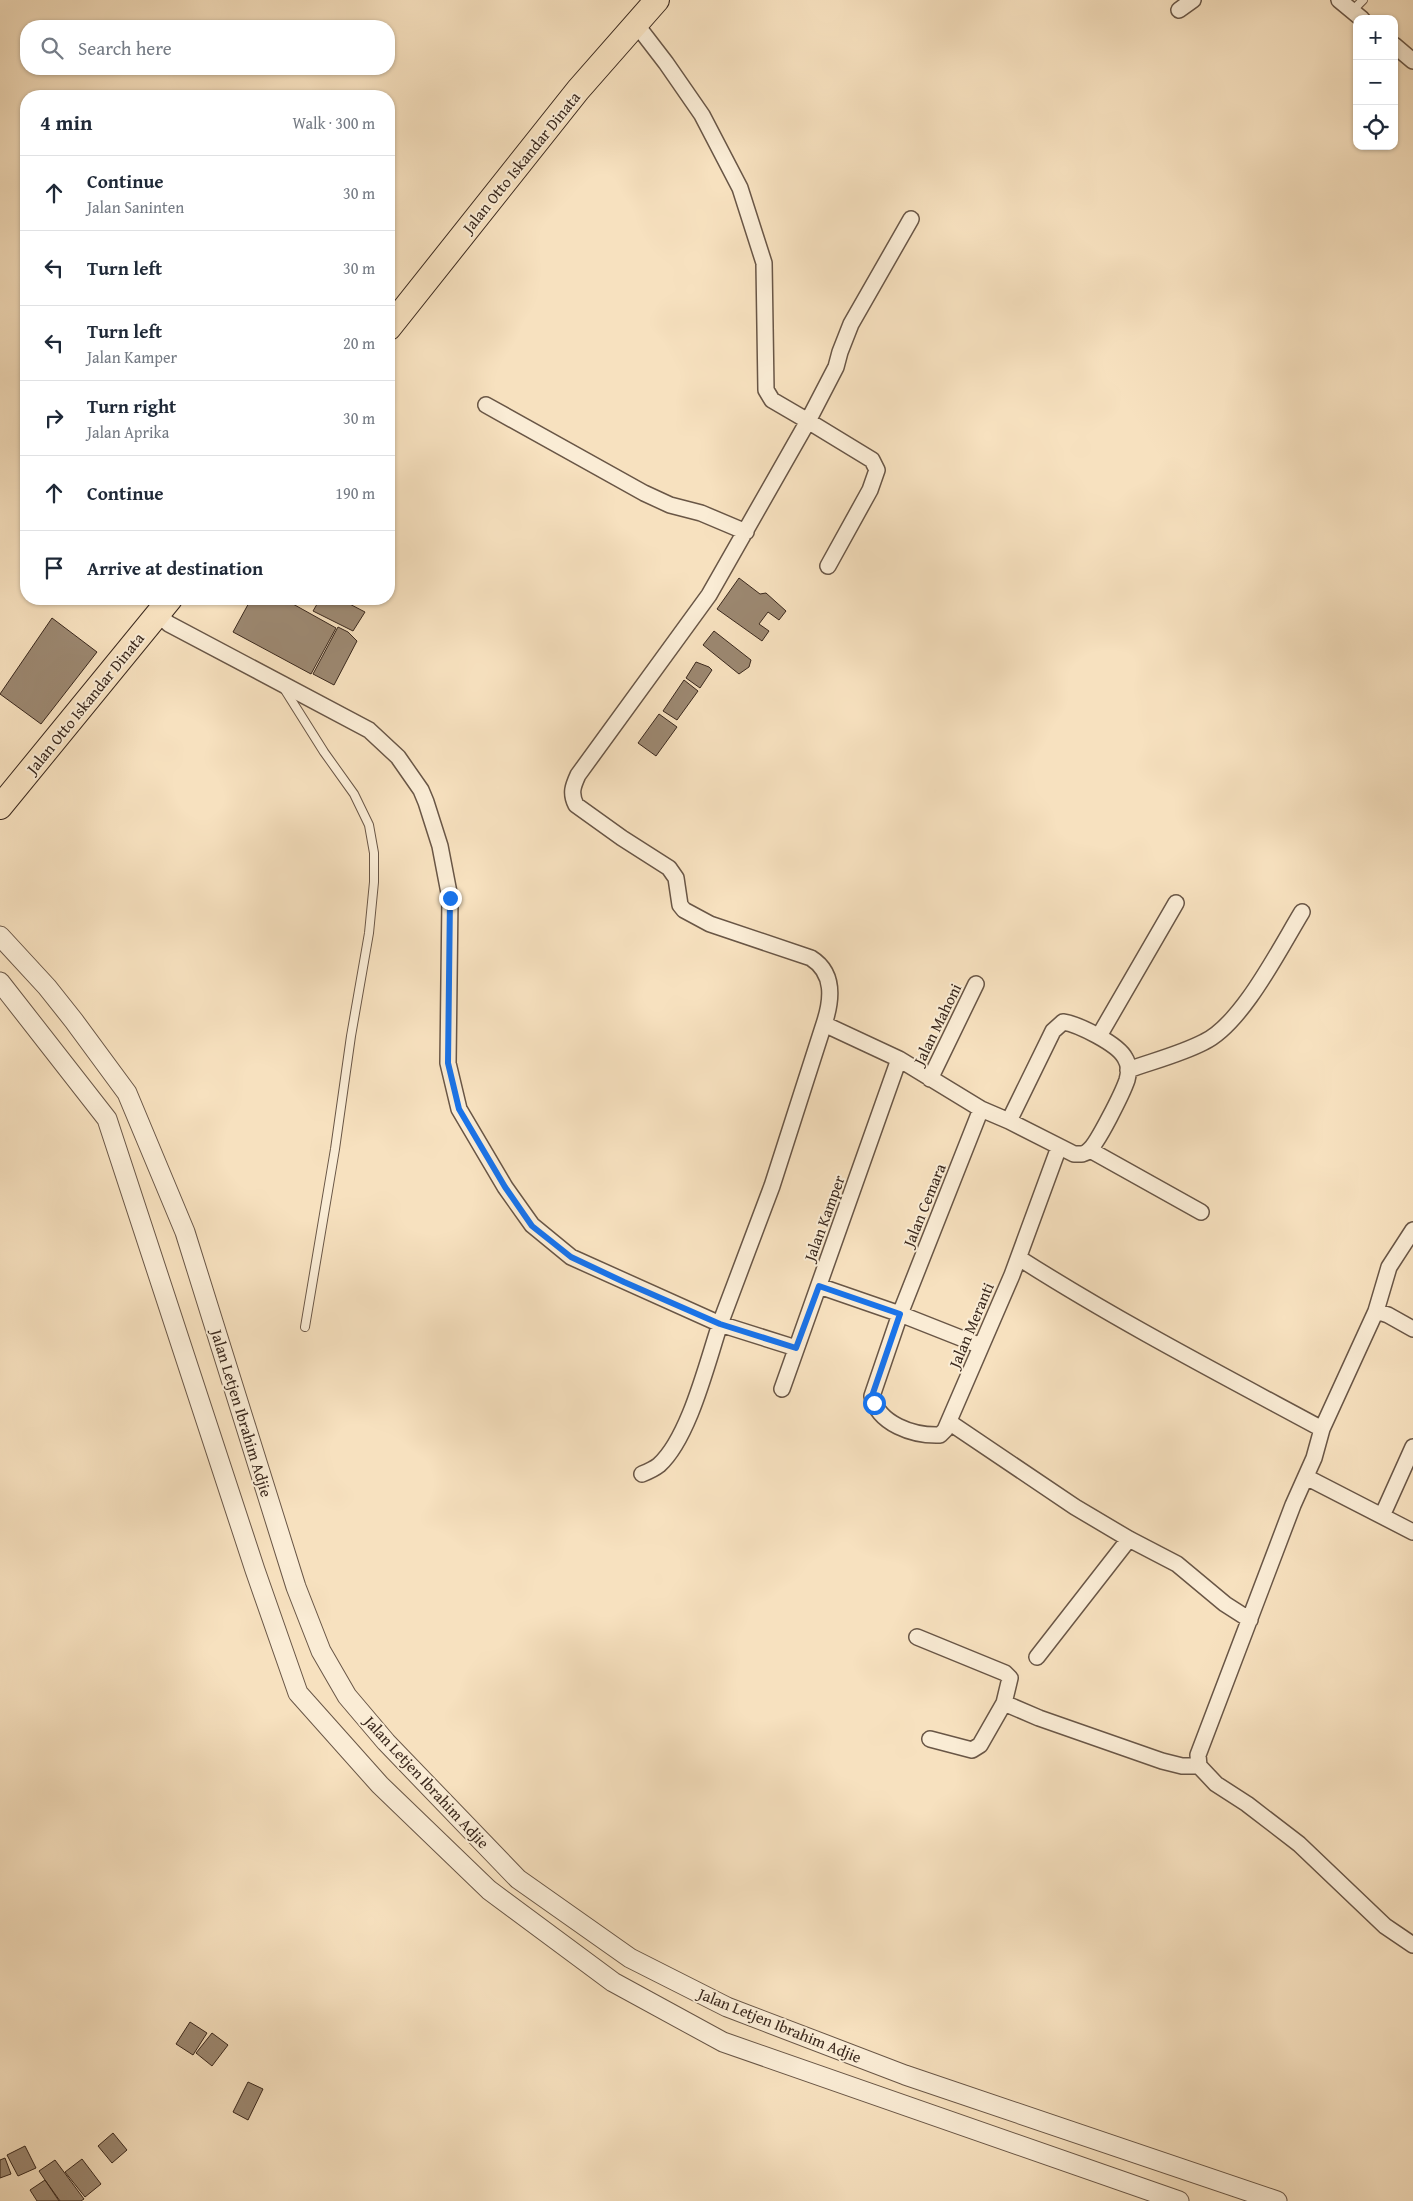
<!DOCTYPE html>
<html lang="en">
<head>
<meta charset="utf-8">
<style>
	body { margin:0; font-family:"Gentium Book Plus",serif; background:#f2f2f3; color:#1f2937 }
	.controls { position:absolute; right:15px; top:15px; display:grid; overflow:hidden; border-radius:10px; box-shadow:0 1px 4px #0004 }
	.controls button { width:45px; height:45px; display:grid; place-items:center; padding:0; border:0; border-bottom:1px solid #e0e1e3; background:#fff; color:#1f2937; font:25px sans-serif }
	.stop { position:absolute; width:15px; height:15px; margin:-11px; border:4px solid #1a73e8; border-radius:50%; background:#fff }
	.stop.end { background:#1a73e8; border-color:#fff; box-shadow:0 1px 5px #0008 }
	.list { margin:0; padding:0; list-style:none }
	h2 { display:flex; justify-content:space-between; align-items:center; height:65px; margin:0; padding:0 20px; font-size:21px }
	h2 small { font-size:16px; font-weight:400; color:#747a83 }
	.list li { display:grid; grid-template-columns:32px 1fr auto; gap:15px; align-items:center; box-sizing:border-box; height:75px; padding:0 20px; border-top:1px solid #e0e1e3 }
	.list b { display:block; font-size:19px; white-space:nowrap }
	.list p { margin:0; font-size:16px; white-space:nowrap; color:#747a83 }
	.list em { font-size:16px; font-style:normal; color:#747a83 }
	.icon { flex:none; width:28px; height:28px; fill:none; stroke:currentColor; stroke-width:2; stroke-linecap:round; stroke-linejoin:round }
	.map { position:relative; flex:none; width:1413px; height:2201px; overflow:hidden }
	.search { position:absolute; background:#fff; box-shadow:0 1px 4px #0004; left:20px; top:20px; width:375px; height:55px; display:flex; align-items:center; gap:12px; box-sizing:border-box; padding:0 18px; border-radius:20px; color:#747a83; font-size:19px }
	.panel { position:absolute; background:#fff; box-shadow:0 1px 4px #0004; left:20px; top:90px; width:375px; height:515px; border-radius:20px }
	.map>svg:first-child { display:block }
	.building { fill:#9c8871; stroke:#3a281d }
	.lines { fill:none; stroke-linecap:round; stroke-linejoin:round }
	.service-casing { stroke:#695646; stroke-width:10 }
	.minor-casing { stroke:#695646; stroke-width:18 }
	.tertiary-casing { stroke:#695646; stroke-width:21 }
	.primary-casing { stroke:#3a281d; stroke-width:26 }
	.service { stroke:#faecd5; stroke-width:8 }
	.minor { stroke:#faecd5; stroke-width:15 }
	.tertiary { stroke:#faecd5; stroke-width:19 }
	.primary { stroke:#f7e1bf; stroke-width:24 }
	.route { stroke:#1a73e8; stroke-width:6 }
	.labels { text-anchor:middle; stroke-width:4; stroke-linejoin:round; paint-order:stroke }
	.street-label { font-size:16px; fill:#3a281d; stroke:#faecd5 }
</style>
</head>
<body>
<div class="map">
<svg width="1413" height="2201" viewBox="0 0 1413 2201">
	<rect width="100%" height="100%" fill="#f7e1bf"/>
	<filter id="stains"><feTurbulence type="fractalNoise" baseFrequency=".004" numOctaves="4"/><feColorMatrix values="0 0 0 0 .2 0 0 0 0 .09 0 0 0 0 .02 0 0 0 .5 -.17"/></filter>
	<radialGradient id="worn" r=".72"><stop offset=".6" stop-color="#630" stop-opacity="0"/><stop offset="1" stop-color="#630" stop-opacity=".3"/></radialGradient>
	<path class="building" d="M739,578L760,594L766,593L786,611L779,620L768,612L759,624L769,631L762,641L717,609Z
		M251,599H284L336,628L311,674L233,632Z
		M320,599H340L365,612L353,631L313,611Z
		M52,618L97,652L41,724L0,694Z
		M338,627L348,632L357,641L334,685L313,674Z
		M714,631L751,660L749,667L739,674L703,645Z
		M696,662L709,667L712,670L700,688L686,678Z
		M684,680L698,691L677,720L663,711Z
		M659,714L677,727L656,756L638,743Z
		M190,2022L207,2033L193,2055L176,2044Z
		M212,2033L228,2045L212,2066L196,2053Z
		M248,2082L263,2089L248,2120L233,2112Z
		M113,2133L127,2150L112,2163L98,2146Z
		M25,2146L36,2168L18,2176L7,2155Z
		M5,2158L11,2174L0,2178V2160Z
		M82,2159L101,2184L85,2197L65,2172Z
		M55,2160L84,2199L81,2201H60L45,2180L39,2171Z
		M45,2180L59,2201H37L30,2190Z"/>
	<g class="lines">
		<g class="service-casing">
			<path id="service" d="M1352,11L1363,0
				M285,690L324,752L354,794L369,825L374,853V882L369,933L351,1036L335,1149L305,1327"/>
		</g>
		<g class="minor-casing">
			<path id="minor" d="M1339,0L1362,19
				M1179,10L1193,0
				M636,24L666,63L702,115L740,188L764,263L766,390L772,400L808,421L709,595L578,775C573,786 570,793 576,805L622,838L669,868L676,878L680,905L684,910L710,924L811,958C835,973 832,1000 824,1024
				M1394,45L1413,61
				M486,405L644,493L670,505L701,513L746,532
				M828,566L870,490L877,470L872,460L808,421L836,367L840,352L851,324L911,219
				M157,614L169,624L369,730L398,757L421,790L426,802L440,846L450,898L448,1063L459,1109L505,1187L532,1225L571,1257L720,1324L772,1186L824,1024L899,1059L981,1109L1009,1121L1074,1154C1079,1154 1084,1155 1088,1151C1097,1145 1123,1092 1127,1080C1129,1073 1129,1064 1125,1058C1118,1044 1078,1024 1063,1022L1053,1031L1009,1121
				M1099,1036L1176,903
				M1128,1070C1153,1061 1181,1054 1204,1042C1242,1024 1280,948 1302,912
				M930,1079L976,984
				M981,1109L900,1314L872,1396C878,1424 913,1436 940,1435L945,1430L1012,1275L1059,1147
				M1090,1150L1201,1212
				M1019,1258C1116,1320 1220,1374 1322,1429
				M819,1286L900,1314L981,1346
				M1376,1311L1389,1267L1413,1230
				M1413,1329L1388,1315L1376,1311L1322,1429L1314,1458L1293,1505L1198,1755L1199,1766L1216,1784L1247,1804L1299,1844L1385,1926L1413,1945
				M782,1389L899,1059
				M949,1422L1075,1507L1129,1539L1177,1564L1225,1604L1250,1620
				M642,1474C647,1472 654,1469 659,1465C689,1438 707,1363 720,1324L796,1348
				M1306,1477L1413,1532
				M1382,1516L1413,1447
				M917,1637L1005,1673L1010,1678L1004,1703L1039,1718L1162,1761L1182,1766H1199
				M1037,1657L1129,1539
				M930,1739L972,1750L980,1745L1004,1703"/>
		</g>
		<g class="tertiary-casing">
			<path id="tertiary" d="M0,936L47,987L74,1021L127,1093L185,1232L296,1587L321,1651L347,1696L386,1742L518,1879L630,1958L727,2007L905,2075L1277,2201
				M0,982L107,1119L255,1570L298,1693L380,1785L489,1890L613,1982L723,2042L1179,2201"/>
		</g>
		<g class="primary-casing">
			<path id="primary" d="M389,328L578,90L657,0
				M0,807L170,599"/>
		</g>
		<use href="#service" class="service"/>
		<use href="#minor" class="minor"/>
		<use href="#tertiary" class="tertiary"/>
		<use href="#primary" class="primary"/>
	</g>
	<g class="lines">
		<path class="route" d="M450,898L448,1063L459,1109L505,1187L532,1226L571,1257L624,1282L720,1324L796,1348L819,1286L900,1314L872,1396L874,1403"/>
	</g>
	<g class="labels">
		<g class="street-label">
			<text transform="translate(521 162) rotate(-51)" y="6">Jalan Otto Iskandar Dinata</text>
			<text transform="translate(85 703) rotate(-51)" y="6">Jalan Otto Iskandar Dinata</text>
			<text transform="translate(937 1024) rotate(-64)" y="6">Jalan Mahoni</text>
			<text transform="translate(924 1205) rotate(-68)" y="6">Jalan Cemara</text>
			<text transform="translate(824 1218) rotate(-70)" y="6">Jalan Kamper</text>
			<text transform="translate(971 1325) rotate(-67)" y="6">Jalan Meranti</text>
			<text transform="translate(242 1413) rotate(73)" y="6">Jalan Letjen Ibrahim Adjie</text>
			<text transform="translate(427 1782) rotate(47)" y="6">Jalan Letjen Ibrahim Adjie</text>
			<text transform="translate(780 2025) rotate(22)" y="6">Jalan Letjen Ibrahim Adjie</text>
		</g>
	</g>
	<rect width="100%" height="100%" filter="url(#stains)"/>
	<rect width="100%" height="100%" fill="url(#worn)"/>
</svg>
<div class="controls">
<button>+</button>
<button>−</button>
<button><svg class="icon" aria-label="locate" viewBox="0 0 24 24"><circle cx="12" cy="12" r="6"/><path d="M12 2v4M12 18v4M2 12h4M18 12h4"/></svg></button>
</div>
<div class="stop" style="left:874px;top:1403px"></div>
<div class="stop end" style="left:450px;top:898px"></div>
<div class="search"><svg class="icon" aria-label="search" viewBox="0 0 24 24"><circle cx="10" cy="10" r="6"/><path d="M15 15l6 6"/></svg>Search here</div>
<section class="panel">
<h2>4 min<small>Walk · 300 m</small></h2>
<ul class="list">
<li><svg class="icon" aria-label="ahead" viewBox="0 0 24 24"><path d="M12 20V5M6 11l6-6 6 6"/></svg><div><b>Continue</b><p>Jalan Saninten</p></div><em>30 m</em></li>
<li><svg class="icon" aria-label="left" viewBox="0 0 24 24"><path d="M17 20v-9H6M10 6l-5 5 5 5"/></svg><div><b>Turn left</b></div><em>30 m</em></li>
<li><svg class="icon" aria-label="left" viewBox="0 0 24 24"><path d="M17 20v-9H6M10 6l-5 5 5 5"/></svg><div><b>Turn left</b><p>Jalan Kamper</p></div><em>20 m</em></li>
<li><svg class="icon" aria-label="right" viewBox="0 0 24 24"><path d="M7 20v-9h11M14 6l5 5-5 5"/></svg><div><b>Turn right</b><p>Jalan Aprika</p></div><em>30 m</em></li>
<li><svg class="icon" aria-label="ahead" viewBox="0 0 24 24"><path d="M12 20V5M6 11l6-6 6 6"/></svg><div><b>Continue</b></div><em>190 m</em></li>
<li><svg class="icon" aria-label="arrive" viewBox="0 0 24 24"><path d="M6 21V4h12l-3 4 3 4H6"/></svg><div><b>Arrive at destination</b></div></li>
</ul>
</section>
</div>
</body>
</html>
